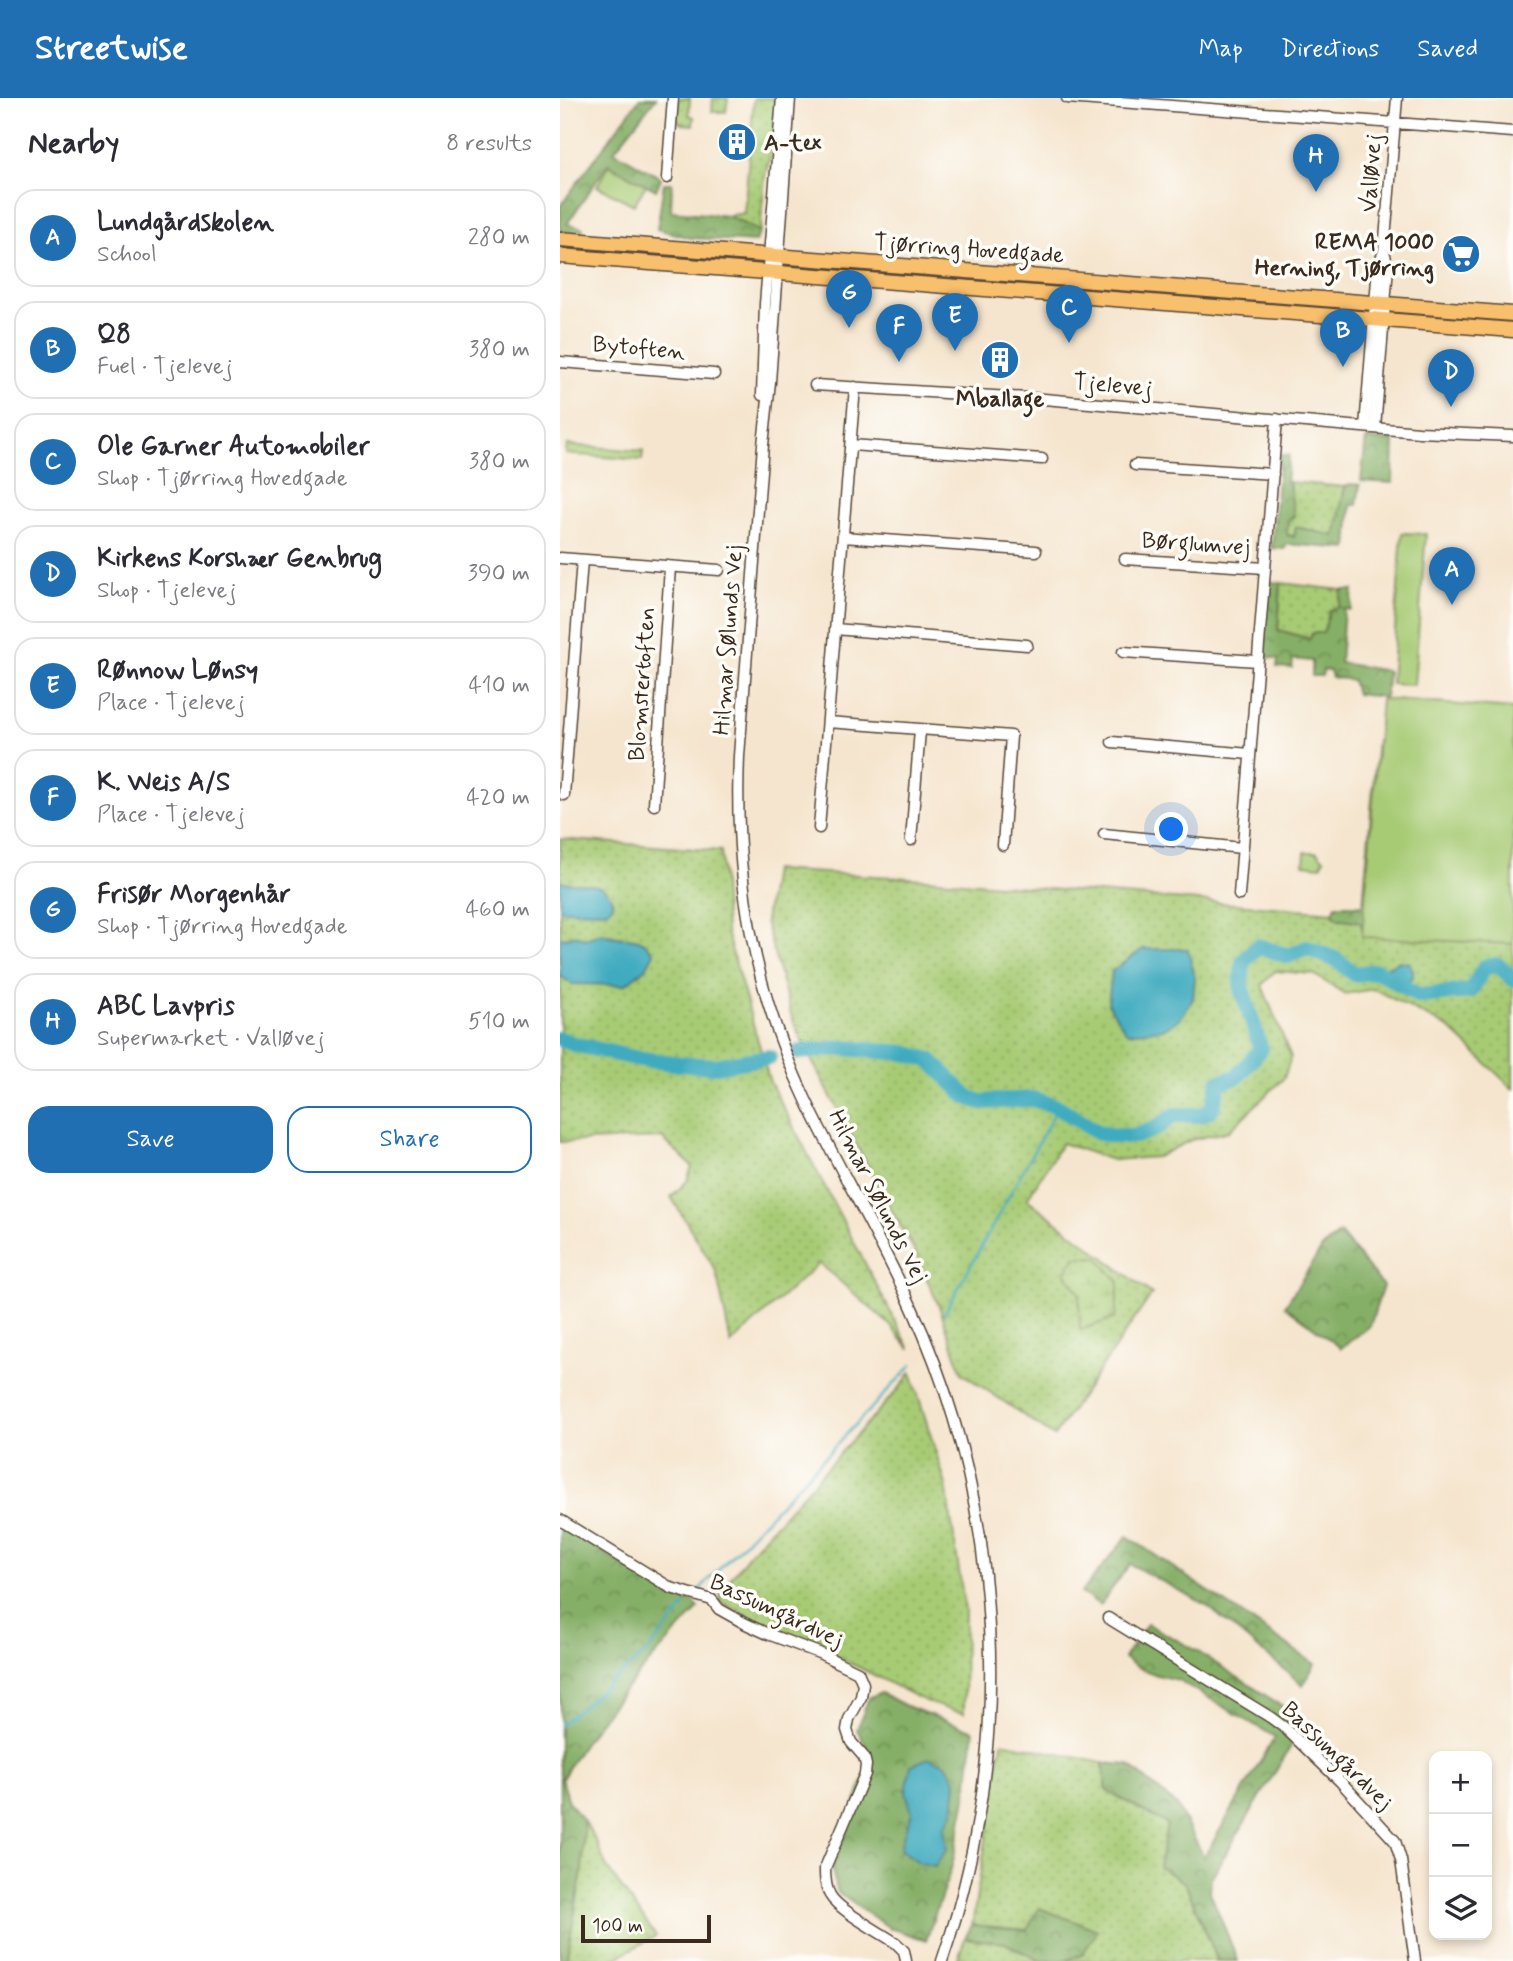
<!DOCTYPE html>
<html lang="en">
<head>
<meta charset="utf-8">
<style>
	body { margin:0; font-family:Mynerve,sans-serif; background:#f2f2f3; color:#2b2b33 }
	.controls { position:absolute; right:21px; bottom:21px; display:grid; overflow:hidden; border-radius:14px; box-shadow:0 4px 10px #0003 }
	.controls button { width:63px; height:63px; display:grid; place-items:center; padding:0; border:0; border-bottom:2px solid #e1e1e2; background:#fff; color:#2b2b33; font:35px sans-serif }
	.scale { position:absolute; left:21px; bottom:18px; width:130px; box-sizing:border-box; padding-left:7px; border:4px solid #3b2a1e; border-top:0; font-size:19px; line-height:24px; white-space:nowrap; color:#3b2a1e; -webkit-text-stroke:5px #fdfcf7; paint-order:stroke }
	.you { position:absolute; left:612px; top:732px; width:24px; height:24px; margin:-18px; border:5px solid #fff; border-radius:50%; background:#1a73e8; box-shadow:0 0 0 10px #1a73e833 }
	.badge { display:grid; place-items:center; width:46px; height:46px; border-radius:50%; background:#1f6fb2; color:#fff; font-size:23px; font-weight:700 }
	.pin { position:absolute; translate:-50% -58px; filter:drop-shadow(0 2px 4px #0008) }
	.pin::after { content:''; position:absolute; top:37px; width:24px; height:21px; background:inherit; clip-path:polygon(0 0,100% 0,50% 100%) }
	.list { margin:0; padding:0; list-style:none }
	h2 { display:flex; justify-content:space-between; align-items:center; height:91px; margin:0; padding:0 28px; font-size:30px }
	h2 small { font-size:23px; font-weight:400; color:#7c7c81 }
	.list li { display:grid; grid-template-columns:46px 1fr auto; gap:21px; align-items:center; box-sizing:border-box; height:98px; margin:0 14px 14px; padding:0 14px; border:2px solid #e1e1e2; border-radius:21px }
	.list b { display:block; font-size:26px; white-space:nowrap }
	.list p { margin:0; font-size:23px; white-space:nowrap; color:#7c7c81 }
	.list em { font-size:23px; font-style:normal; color:#7c7c81 }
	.actions { display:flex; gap:14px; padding:21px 28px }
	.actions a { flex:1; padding:16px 0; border:2px solid #1f6fb2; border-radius:21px; text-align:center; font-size:24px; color:#1f6fb2 }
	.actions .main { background:#1f6fb2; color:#fff }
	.icon { flex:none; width:38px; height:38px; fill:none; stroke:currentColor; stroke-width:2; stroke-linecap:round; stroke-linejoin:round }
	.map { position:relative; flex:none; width:953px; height:1863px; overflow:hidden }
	header { display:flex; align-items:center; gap:42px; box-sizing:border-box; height:98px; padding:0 35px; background:#1f6fb2; color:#fff }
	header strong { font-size:33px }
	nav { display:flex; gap:38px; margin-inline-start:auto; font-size:24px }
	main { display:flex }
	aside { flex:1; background:#fff }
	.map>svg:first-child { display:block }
	.grass { fill:url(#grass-dots); stroke:#717a49; stroke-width:2 }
	.forest { fill:url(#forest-crowns); stroke:#606c42; stroke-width:2 }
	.wetland { fill:url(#wetland-marsh); stroke:#717a49; stroke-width:2 }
	.park { fill:#a7cb74; stroke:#717a49; stroke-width:2 }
	.water { fill:#40abbf; stroke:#3e6a6e; stroke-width:2 }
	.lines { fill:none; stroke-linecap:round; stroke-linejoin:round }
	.stream { stroke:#40abbf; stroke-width:2.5 }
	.river { stroke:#40abbf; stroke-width:16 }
	.minor-casing { stroke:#574638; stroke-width:13 }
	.major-casing { stroke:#574638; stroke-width:17 }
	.minor { stroke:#fff; stroke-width:10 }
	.major { stroke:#f8bf6c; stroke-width:14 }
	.labels { text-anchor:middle; stroke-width:7; stroke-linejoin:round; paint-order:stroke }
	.poi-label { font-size:23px; font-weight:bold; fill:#3b2a1e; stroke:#fdfcf7; text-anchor:start }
	.street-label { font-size:23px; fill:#3b2a1e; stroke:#fdfcf7 }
</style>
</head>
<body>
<header>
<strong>Streetwise</strong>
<nav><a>Map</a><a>Directions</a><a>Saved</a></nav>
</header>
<main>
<aside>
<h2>Nearby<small>8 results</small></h2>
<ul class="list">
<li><span class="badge">A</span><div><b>Lundgårdskolen</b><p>School</p></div><em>280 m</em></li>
<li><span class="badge">B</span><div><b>Q8</b><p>Fuel · Tjelevej</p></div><em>380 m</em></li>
<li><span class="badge">C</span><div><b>Ole Garner Automobiler</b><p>Shop · Tjørring Hovedgade</p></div><em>380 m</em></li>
<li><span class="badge">D</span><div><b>Kirkens Korshær Genbrug</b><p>Shop · Tjelevej</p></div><em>390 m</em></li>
<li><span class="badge">E</span><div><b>Rønnow Lønsy</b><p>Place · Tjelevej</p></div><em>410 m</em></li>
<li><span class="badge">F</span><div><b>K. Weis A/S</b><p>Place · Tjelevej</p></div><em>420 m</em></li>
<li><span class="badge">G</span><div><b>Frisør Morgenhår</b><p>Shop · Tjørring Hovedgade</p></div><em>460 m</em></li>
<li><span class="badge">H</span><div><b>ABC Lavpris</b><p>Supermarket · Valløvej</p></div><em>510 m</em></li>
</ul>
<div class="actions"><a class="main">Save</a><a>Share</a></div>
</aside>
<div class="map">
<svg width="953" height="1863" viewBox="0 0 953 1863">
	<defs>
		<pattern id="grass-dots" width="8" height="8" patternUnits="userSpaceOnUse" patternTransform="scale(1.75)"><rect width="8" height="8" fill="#a7cb74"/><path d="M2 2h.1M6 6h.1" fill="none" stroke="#91ae64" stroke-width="1.8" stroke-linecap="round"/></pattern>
		<pattern id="forest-crowns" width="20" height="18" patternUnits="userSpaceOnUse" patternTransform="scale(1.75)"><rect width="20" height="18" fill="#85af66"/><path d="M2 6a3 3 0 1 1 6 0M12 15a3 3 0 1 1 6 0" fill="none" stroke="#6e8f53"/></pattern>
		<pattern id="wetland-marsh" width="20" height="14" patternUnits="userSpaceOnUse" patternTransform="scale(1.75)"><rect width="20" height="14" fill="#a7cb74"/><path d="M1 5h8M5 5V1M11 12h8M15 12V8" fill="none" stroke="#91ae64"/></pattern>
	</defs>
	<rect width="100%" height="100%" fill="#fdfcf7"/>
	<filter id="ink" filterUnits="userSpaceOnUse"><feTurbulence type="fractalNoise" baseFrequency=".0143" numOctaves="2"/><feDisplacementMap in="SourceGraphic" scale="14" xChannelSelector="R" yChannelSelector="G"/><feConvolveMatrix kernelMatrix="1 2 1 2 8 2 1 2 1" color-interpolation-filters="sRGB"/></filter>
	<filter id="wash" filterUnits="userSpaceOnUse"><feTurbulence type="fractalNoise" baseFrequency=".00686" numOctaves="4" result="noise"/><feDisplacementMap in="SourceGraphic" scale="28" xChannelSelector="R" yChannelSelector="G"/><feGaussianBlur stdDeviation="1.57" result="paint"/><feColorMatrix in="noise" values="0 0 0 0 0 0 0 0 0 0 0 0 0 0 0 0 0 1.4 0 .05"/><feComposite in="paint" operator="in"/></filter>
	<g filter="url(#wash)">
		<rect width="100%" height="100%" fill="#f5e5ce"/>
		<path class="grass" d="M119,0H130L129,17L134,19L133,27L121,26L117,22Z
			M153,0H168L166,14H152Z
			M194,0H216L212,53L205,77L200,134L168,118L184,115Z
			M729,384L785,389L776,439L737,429L734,439L726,436L728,422L734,418Z
			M721,485L782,492L779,509L770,512L763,535L750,541L718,532Z
			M0,741L161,753L166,833L210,984L350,1251L329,1226L259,1165L171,1246L156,1173L111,1099L127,1083L132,1068L102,1040L0,1044Z
			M213,772L367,781L773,814L776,820L953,840V991L889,930L814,891L785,896L753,876L715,873L702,887L731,959L724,980L669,1033L631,1042L597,1059L552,1062L502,1045L467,1101L592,1196L494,1338L402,1275L379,1208L353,1150L318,1088L250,959L232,920L205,823Z
			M351,1274L386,1387L405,1512L404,1615C364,1607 332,1585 296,1568C251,1546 206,1526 160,1504L161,1493L193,1451L341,1288Z
			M442,1644L543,1665L547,1693L608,1726L625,1785L658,1863H502L522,1857L467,1832L412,1827Z
			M24,1723L36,1743L46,1768L96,1838L50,1863H6L22,1773Z
			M405,1840L445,1845L481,1863H397Z"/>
		<path class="forest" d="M80,0H96L54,53L101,80L96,92L48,66L7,126L23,130L21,136L0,134V108Z
			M104,85H112L111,113L168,118L200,134L195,144L131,140L97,131Z
			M806,341L834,343L833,385L801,383Z
			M720,357H729L726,384H729L734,418L728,422L727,437L734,439L736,429L775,438L785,389L791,386L800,387L797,407H791L788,451L726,446L725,451L712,450Z
			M705,483L721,485L718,532L750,541L752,535H763L770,512L779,509L782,492H793L791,512L784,511L780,565L828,573L825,599L796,596L792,582L772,579L770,573L763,572L762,578H752V563L733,561L732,570L717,569L718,561L699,558Z
			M817,642L829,644L803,833L800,824L776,820L773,814L776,807H803Z
			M780,1135L823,1188L810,1228L781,1250L725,1208L762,1150Z
			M0,1426L112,1499L132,1503L139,1510C90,1564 37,1617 2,1681L9,1704L24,1723L22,1773L6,1863H0Z
			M567,1438L755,1566L743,1587L646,1507L570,1466L540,1507L521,1495Z
			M587,1526L632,1550L741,1620L737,1628L731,1648L651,1780L650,1794L678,1863H658L625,1785L599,1769L607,1726L547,1693L543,1665L569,1667L617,1708L644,1759L715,1639L618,1582L597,1577L577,1569L564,1560Z
			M321,1595L346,1608L414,1633L406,1700L392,1768L366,1842L330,1830L278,1795L272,1772L312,1658L297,1632L309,1599Z
			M479,1810L538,1832L522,1857L502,1863H481L445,1845L405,1840L412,1827L467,1832Z"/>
		<path class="wetland" d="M516,1159H537L559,1184L555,1220L520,1232L519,1195L505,1174Z"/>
		<path class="park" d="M49,67L86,87L74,107L37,88Z
			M7,347L83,353L82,362L6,356Z
			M842,435L866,436L854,587L831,586Z
			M821,601L953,611V846L802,839Z
			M745,754H757L764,761L761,768L744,766Z"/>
		<path class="water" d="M0,783C19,789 49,779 53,807L46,813L0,812Z
			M42,835C65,845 77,832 94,855L86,870L65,887L12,886L0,878V839C12,842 13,833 25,841Z
			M583,851H628L635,880L633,901L620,921L603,931L567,935L548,906L552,873Z
			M840,863L849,865L853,872V879L842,888L818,873Z
			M369,1660L386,1666L396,1684L393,1715L384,1730L387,1751L375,1768L360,1765L340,1751L344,1735L352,1715L346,1694L351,1667Z"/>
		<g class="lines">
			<path class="stream" d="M384,1216L498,1009
				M139,1492L352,1267
				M0,1627L87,1554L125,1508"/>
			<path class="river" d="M0,941L14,946L74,960L121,966L155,968L209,959
				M239,954L284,950L345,955L370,962L407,999L421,1004L473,1001L498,1009L537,1034L554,1038H575L595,1031L615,1017H641L652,1011L659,984L677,979L701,951L681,888L683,864L698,848L728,858L747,850L777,862L794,876L818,873L859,898L910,893L925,869L938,867L953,881"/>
		</g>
	</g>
	<g filter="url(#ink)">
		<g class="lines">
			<g class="minor-casing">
				<path id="minor" d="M230,0L210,284L203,347L179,658C174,780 193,891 246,1002C279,1072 320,1139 352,1210C445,1414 455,1651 382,1863
					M507,0L953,34
					M107,80L113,0
					M0,264L154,276
					M255,287L484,301L859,334L953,338
					M202,297L205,206L222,0
					M805,329L818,169L824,153L837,0
					M815,330L828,169L824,153
					M291,347L482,361
					M575,367L713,376
					M283,439L476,453
					M0,460L159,472
					M565,461L705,470
					M275,531L467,547
					M563,554L697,563
					M268,624L451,638L443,747
					M552,644L690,656
					M4,697L22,462
					M94,707L110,469
					M259,730L295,289
					M544,736L682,750
					M351,742L360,632
					M679,797L717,321
					M0,1422L111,1490L152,1502L159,1511L184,1525L208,1536L259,1555L298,1574L303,1586L301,1599L289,1621L287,1632L291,1644L304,1659L306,1667L305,1676L265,1770C265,1779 265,1789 270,1797C278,1812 320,1834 336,1845L344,1853L346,1863
					M548,1520L710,1619L725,1630L781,1684L835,1743L841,1762L855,1863"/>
			</g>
			<g class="major-casing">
				<path id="major" d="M0,141L953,216
					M0,158L953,232"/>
			</g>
			<use href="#minor" class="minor"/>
			<use href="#major" class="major"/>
		</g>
	</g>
	<defs>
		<g id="building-disc" transform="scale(2.0125)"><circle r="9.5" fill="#1f6fb2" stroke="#fdfcf7"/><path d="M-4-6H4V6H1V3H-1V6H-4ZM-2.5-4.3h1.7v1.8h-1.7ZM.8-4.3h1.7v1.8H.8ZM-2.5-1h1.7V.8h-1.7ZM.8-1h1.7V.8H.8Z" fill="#fff"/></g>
		<g id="supermarket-disc" transform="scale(2.0125)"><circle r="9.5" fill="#1f6fb2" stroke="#fdfcf7"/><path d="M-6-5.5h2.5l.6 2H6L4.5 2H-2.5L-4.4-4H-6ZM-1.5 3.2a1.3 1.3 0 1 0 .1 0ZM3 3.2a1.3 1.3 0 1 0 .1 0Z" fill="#fff"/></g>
	</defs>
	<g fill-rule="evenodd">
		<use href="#building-disc" x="177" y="44"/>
		<use href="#supermarket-disc" x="901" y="156"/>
		<use href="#building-disc" x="440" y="262"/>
	</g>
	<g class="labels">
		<g class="poi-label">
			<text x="204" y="52">A-tex</text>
			<text x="874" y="151" text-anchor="end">REMA 1000<tspan x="874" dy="26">Herning, Tjørring</tspan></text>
			<text x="440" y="308" text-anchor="middle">Mballage</text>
		</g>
		<g class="street-label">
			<text transform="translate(810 75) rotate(-86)" y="8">Valløvej</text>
			<text transform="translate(409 150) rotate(4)" y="8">Tjørring Hovedgade</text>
			<text transform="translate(79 249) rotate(5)" y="8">Bytoften</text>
			<text transform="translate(553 286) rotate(5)" y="8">Tjelevej</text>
			<text transform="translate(636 445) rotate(4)" y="8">Børglumvej</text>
			<text transform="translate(167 542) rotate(-86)" y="8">Hilmar Sølunds Vej</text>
			<text transform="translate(81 586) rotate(-86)" y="8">Blomstertoften</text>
			<text transform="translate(319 1098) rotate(63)" y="8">Hilmar Sølunds Vej</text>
			<text transform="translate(217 1512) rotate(25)" y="8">Bassumgårdvej</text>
			<text transform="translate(778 1657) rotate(44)" y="8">Bassumgårdvej</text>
		</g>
	</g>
</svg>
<div class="controls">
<button>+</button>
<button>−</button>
<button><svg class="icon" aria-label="layers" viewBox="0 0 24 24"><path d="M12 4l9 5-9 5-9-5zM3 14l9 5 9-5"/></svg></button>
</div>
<div class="scale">100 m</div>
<div class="you"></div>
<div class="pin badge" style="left:892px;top:507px">A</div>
<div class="pin badge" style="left:783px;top:269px">B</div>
<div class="pin badge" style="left:509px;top:245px">C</div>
<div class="pin badge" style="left:891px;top:309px">D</div>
<div class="pin badge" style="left:395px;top:253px">E</div>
<div class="pin badge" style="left:339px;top:264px">F</div>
<div class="pin badge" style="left:289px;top:230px">G</div>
<div class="pin badge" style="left:756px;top:94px">H</div>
</div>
</main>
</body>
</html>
